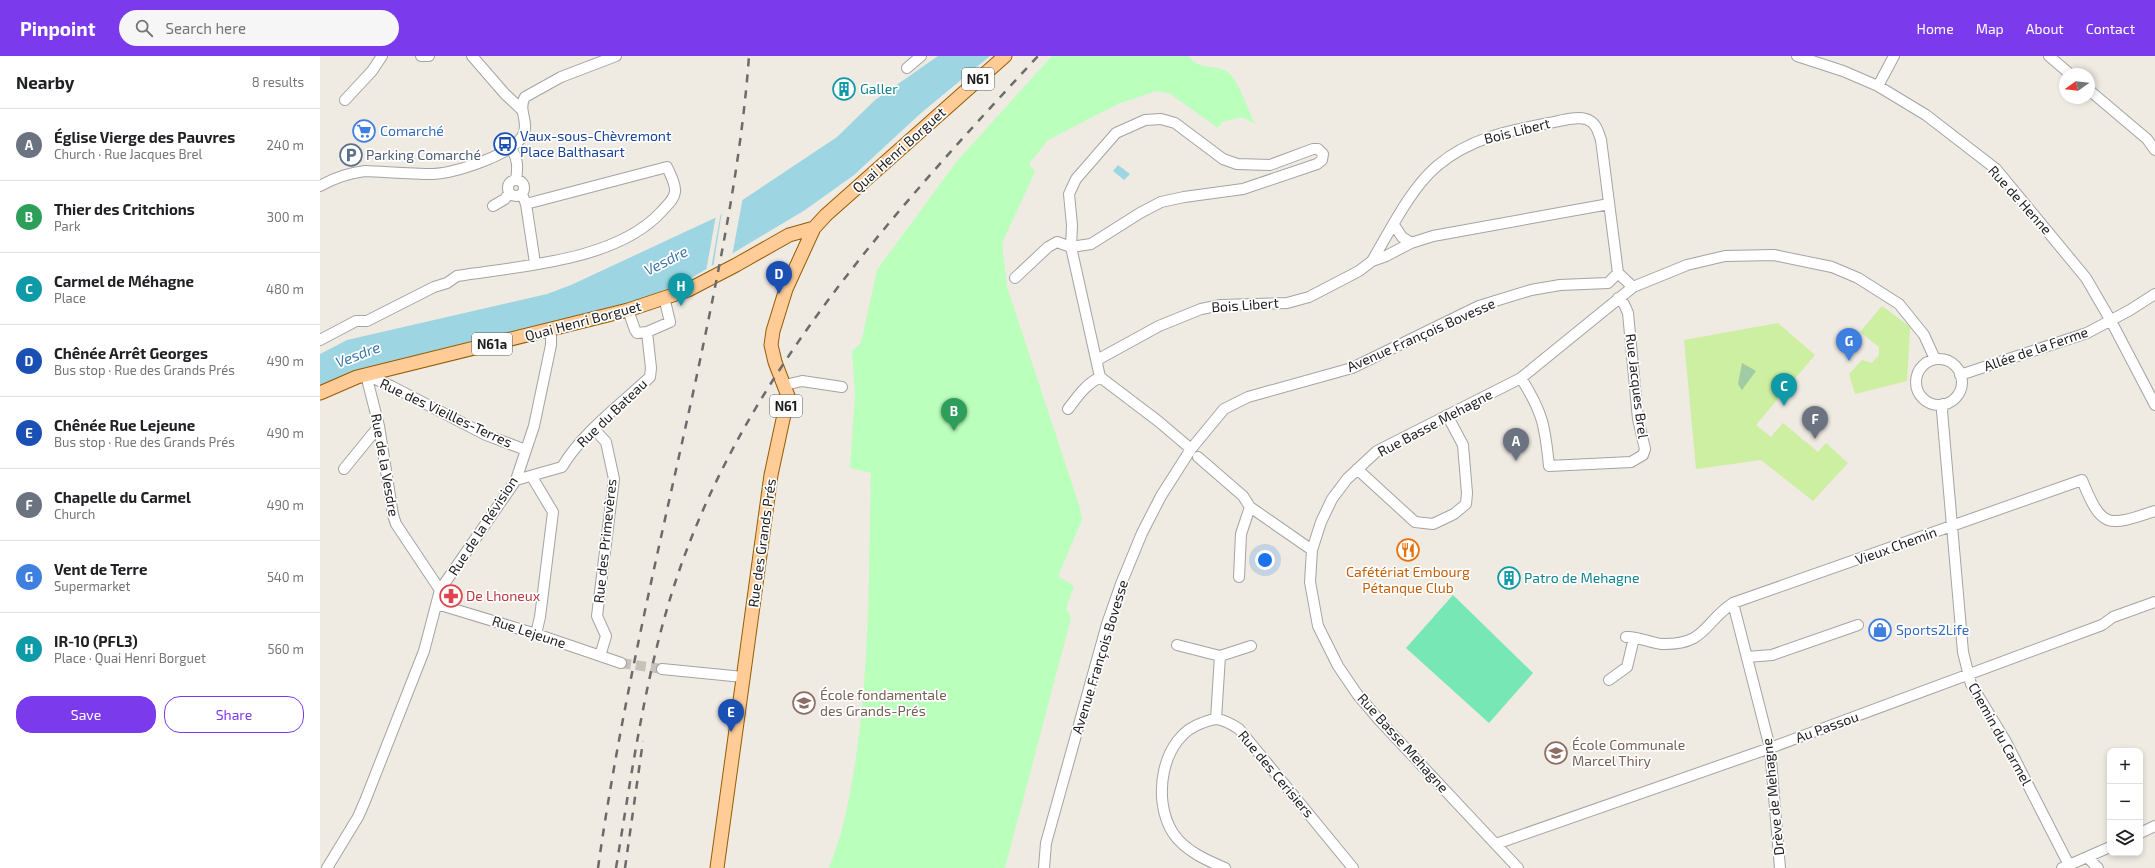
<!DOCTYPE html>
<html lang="en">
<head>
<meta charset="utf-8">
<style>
	body { margin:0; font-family:"Exo 2",sans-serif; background:#f6f6f6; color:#202124 }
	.controls { position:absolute; right:12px; bottom:12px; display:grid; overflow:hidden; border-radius:8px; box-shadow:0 2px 6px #0003 }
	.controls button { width:36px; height:36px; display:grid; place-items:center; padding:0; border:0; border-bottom:1px solid #e0e0e0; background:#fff; color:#202124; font:20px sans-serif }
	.compass { position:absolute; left:1739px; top:12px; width:36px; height:36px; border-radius:50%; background:#fff; box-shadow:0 2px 6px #0003; rotate:255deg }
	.you { position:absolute; left:945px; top:504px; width:14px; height:14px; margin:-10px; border:3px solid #fff; border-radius:50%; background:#1a73e8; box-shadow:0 0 0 6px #1a73e833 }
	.badge { display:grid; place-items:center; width:26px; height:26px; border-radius:50%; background:#7c3aed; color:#fff; font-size:13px; font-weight:700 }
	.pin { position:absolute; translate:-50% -33px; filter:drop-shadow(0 1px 2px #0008) }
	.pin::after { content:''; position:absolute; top:21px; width:14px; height:12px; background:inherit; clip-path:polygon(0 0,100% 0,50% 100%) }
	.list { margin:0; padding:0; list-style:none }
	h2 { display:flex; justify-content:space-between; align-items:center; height:52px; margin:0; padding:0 16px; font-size:17px }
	h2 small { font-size:13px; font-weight:400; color:#757577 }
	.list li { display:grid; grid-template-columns:26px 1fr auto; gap:12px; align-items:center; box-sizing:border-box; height:72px; padding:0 16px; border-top:1px solid #e0e0e0 }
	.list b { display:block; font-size:15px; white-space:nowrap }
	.list p { margin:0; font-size:13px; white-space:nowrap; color:#757577 }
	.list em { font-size:13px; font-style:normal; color:#757577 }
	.actions { display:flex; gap:8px; padding:12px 16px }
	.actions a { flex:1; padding:9px 0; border:1px solid #7c3aed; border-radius:16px; text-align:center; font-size:14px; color:#7c3aed }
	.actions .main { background:#7c3aed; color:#fff }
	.icon { flex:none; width:22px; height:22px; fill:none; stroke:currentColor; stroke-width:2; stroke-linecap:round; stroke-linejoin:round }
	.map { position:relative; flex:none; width:1835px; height:812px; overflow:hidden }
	header { display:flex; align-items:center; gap:24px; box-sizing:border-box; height:56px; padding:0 20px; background:#7c3aed; color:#fff }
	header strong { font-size:19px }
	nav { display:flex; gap:22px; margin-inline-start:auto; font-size:14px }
	.search { width:280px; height:36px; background:#f6f6f6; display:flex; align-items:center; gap:10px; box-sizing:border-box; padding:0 14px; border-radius:22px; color:#757577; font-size:15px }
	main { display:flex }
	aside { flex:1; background:#fff }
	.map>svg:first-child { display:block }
	.grass { fill:#ccefa2 }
	.cemetery { fill:#a1cba5 }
	.park { fill:#baffbb }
	.pitch { fill:#77e7b5 }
	.water { fill:#9dd6e2 }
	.pier { fill:#efeae2 }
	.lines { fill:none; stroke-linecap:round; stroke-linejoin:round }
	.minor-tunnel { stroke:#c5c1bb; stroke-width:10; stroke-dasharray:10 5; stroke-linecap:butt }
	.minor-casing { stroke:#a4a4a4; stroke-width:12 }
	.major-casing { stroke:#965c00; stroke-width:15 }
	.minor { stroke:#fff; stroke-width:10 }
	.major { stroke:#ffcc97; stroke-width:13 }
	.rail { stroke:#6b6b6b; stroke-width:2.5; stroke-dasharray:8 8; stroke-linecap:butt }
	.labels { text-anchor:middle; stroke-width:3.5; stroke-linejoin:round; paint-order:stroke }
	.shield { fill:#fff; stroke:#616161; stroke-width:1 }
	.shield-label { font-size:13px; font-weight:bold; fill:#1d1d1d }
	.culture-label { font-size:14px; fill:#0d838f; stroke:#fff; text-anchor:start }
	.shop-label { font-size:14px; fill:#366cbe; stroke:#fff; text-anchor:start }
	.street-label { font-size:14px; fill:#1d1d1d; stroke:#fff }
	.transit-label { font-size:14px; fill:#164399; stroke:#fff; text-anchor:start }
	.service-label { font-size:14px; fill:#4e5e75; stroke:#fff; text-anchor:start }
	.food-label { font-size:14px; fill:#c56008; stroke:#fff }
	.health-label { font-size:14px; fill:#be3a42; stroke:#fff; text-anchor:start }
	.education-label { font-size:14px; fill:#785e54; stroke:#fff; text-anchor:start }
	.water-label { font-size:15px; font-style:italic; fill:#3b77a6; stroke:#fff }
</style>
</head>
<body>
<header>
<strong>Pinpoint</strong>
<div class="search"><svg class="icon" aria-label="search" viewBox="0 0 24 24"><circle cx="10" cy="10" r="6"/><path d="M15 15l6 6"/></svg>Search here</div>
<nav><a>Home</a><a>Map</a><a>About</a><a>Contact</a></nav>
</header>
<main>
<aside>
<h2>Nearby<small>8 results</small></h2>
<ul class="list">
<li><span class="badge" style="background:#6b7280">A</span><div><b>Église Vierge des Pauvres</b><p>Church · Rue Jacques Brel</p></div><em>240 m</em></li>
<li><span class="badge" style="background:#2e9e5b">B</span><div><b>Thier des Critchions</b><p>Park</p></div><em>300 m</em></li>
<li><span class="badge" style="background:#0f9aa8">C</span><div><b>Carmel de Méhagne</b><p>Place</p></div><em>480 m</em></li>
<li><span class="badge" style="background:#1a4fb4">D</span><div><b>Chênée Arrêt Georges</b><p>Bus stop · Rue des Grands Prés</p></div><em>490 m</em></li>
<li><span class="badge" style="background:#1a4fb4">E</span><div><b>Chênée Rue Lejeune</b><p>Bus stop · Rue des Grands Prés</p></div><em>490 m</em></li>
<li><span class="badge" style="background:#6b7280">F</span><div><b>Chapelle du Carmel</b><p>Church</p></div><em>490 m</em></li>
<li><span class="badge" style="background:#3f7fe0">G</span><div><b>Vent de Terre</b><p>Supermarket</p></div><em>540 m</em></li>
<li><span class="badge" style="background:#0f9aa8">H</span><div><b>IR-10 (PFL3)</b><p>Place · Quai Henri Borguet</p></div><em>560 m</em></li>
</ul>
<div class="actions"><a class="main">Save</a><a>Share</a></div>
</aside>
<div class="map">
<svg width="1835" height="812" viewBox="0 0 1835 812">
	<rect width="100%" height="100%" fill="#efeae2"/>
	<path class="grass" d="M1562,250L1590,271L1587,325L1535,338L1529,318L1542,304L1552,307L1559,299V291L1540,276Z
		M1458,267L1495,299L1436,369L1451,381L1463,367L1498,396L1506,387L1528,407L1493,445L1441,404L1376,413L1364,284Z"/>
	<path class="cemetery" d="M1422,307L1436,315L1422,334L1418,328Z"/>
	<path class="park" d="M732,0H869C878,16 901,6 912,20C921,32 928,54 935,68L922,61L902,66L898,72L849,37L836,35L798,48L728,84L709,108L715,116L682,187L687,231L760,452L762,464L738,520L754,530L746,552L751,562L685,812H509C514,798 520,783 523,769C551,654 548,534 551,417L530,412L535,339L532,295L541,287L557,214L637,105Z"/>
	<path class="pitch" d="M1133,539L1213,617L1169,667L1086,592Z"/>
	<path class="water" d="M618,0H670L601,57L534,119L485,154L363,227L296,252L42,313L0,330V298L27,284L227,238L251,229L397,161L517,81L555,44Z
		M798,109L810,118L804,124L793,115Z"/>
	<path class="pier" d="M423,141L412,200L393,212L402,155Z
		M401,156L391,213L386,216L396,159Z"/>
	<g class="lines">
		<path class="minor-tunnel" d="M301,607L342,613"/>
		<g class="minor-casing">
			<path id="minor" d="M101,0H109
				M152,0L185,38L201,53
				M1477,0L1523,15L1558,30L1606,59L1676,113L1766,222L1791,265L1835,349
				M1729,0L1750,18
				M587,12L601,0
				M1558,30L1574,0
				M1769,34L1827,83L1835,94
				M25,44L52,15L62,0
				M191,92C198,103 198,111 196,124
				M188 132a8 8 0 1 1 16 0a8 8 0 1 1-16 0Z
				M0,130C14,122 29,117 45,115C68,116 90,118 113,118C134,117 193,99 203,79C210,66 197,54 205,41L241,21L296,0
				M202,138L206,148L215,207
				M173,150L185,143L189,137
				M1074,169L1082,181L1091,187
				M1052,205C1070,175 1090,133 1117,110C1150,82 1188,75 1229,67C1240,65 1255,60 1266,63C1276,66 1278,75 1281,84L1298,217
				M695,222L728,191L737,186L751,191L771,188L820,157L841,146L864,141L923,133L997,108L1002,104L1003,98L998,93H993L950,109L917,108L903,103L855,67L841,63L825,64L796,77L756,123L749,138L752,169L751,191L780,321L838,365L871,393
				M327,276L350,266L344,241
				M0,284L36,265H47L114,231L127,227L137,220C200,210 296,205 341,156C346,150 354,144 355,136C356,128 350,118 347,111L206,148
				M1596 326a23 23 0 1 1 46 0a23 23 0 1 1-46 0Z
				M777,304L839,270L881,253L901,249L967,247L989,241L1039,215L1052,205L1066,200L1091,187L1113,180L1289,148
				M46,319L59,370L73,459L76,468L120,534
				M46,319L71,330L166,379L206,394
				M1640,319L1767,277L1810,254L1835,238
				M1201,322C1223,357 1225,370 1229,410L1311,406L1323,399L1325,393L1318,363L1308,257L1304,248L1298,242
				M465,329L482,325L522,331
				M1623,348L1622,355L1643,596L1651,628L1685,684L1749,809
				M748,353C758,340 765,329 780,321
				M274,373L286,386L294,423L277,560L286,580L280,600
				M878,401L923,440L930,451
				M24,413L59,370
				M1037,413L1095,466L1113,468L1134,458L1146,448L1147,437L1143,389L1127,359
				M212,421L233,456L220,561L216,578
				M196,424L242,411C263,376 300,349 330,321L331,312L327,276L317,277L315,274L308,254
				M919,521L921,478L930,451L992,494
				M1413,547L1450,692L1460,812
				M117,548L216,578L301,607
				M1306,581C1318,580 1330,587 1342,588C1386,589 1383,567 1413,547L1762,424C1782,473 1787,471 1835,455
				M857,589L900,600L931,590
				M1427,601L1452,599L1538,569
				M342,613L423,621
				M1289,624L1307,611L1314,582
				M896,663L900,600
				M1820,777L1835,770
				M1176,788L1450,692L1782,569L1793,561L1835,546
				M1768,802L1778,812
				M7,812L38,761L45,745L104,595L120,534L196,424L214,370L231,289V274
				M724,812L726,787L787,568L801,528L822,477L841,440L871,393L904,353L928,341L1032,312L1159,250L1211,234L1240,229L1288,227L1298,217L1313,231
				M905,812C886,804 865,795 853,777C831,743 842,680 882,667C887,665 893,663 897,663C905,664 913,669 919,673L1033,812
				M1198,812L1060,665L1037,638L1018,610L998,570L990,526L992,494L1001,466L1012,443L1027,423L1057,395L1201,322L1313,231L1367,209L1405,200L1454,199L1512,211L1538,222L1579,248L1604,279L1615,303
				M1742,812L1790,791"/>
		</g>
		<g class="major-casing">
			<path id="major" d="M0,337L37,321L308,254L368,234L416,209L469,179L494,172L506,159L685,0
				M397,812L451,419L468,340L455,306L451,289L453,275L466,233L494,172"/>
		</g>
		<use href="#minor" class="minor"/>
		<use href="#major" class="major"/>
		<path class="rail" d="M278,812C301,649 340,488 375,328C398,219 421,110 429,0
			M296,812C312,716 325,619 355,527C423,320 574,156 718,0
			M305,812L323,685"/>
	</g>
	<defs>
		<g id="building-ring" transform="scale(1.15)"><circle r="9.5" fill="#fff" stroke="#0f9aa8" stroke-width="1.5"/><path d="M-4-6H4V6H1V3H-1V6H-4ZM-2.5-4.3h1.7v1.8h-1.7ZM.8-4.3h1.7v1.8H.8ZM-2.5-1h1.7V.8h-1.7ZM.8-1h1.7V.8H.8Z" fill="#0f9aa8"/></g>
		<g id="supermarket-ring" transform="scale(1.15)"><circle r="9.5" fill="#fff" stroke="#3f7fe0" stroke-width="1.5"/><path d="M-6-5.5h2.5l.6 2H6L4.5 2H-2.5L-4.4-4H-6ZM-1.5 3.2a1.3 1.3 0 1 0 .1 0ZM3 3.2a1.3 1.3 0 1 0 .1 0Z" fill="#3f7fe0"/></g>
		<g id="bus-ring" transform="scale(1.15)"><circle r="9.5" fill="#fff" stroke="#1a4fb4" stroke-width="1.5"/><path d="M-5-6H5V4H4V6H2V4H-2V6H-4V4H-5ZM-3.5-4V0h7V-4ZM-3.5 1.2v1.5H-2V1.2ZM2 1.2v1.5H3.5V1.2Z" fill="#1a4fb4"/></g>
		<g id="parking-ring" transform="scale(1.15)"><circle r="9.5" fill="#fff" stroke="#5c6f8a" stroke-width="1.5"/><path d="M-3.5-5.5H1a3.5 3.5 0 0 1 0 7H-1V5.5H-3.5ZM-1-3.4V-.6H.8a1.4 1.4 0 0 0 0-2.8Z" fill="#5c6f8a"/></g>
		<g id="restaurant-ring" transform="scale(1.15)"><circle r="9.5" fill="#fff" stroke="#e8710a" stroke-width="1.5"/><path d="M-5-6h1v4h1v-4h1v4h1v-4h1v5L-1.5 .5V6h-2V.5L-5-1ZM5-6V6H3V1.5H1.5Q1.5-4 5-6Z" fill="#e8710a"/></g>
		<g id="pharmacy-ring" transform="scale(1.15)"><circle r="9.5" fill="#fff" stroke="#e0444e" stroke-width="1.5"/><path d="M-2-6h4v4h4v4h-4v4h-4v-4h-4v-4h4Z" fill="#e0444e"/></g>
		<g id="shop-ring" transform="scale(1.15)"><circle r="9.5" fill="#fff" stroke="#3f7fe0" stroke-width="1.5"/><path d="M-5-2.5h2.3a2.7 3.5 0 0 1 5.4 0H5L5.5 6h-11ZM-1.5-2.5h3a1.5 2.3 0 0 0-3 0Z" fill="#3f7fe0"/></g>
		<g id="school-ring" transform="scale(1.15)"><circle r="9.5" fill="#fff" stroke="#8d6e63" stroke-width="1.5"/><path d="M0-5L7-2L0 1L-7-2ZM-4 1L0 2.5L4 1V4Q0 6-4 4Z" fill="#8d6e63"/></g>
	</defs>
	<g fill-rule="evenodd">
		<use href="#building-ring" x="524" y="33"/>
		<use href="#supermarket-ring" x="44" y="75"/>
		<use href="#bus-ring" x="185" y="88"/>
		<use href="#parking-ring" x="31" y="99"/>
		<use href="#restaurant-ring" x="1088" y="494"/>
		<use href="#building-ring" x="1189" y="522"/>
		<use href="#pharmacy-ring" x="131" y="540"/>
		<use href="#shop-ring" x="1560" y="574"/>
		<use href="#school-ring" x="484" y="647"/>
		<use href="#school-ring" x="1236" y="697"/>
	</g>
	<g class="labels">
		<g class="shield">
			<rect x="642" y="12" width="32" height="22" rx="3"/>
			<rect x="152" y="277" width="40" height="22" rx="3"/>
			<rect x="450" y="339" width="32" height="22" rx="3"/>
		</g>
		<g class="shield-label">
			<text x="658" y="28">N61</text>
			<text x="172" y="293">N61a</text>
			<text x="466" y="355">N61</text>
		</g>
		<g class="culture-label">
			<text x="540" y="38">Galler</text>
			<text x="1204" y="527">Patro de Mehagne</text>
		</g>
		<g class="shop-label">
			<text x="60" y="80">Comarché</text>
			<text x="1576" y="579">Sports2Life</text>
		</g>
		<g class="street-label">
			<text transform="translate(1197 75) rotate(-14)" y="5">Bois Libert</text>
			<text transform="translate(579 94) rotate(-42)" y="5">Quai Henri Borguet</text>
			<text transform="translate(1700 144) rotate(48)" y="5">Rue de Henne</text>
			<text transform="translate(925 249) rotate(-4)" y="5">Bois Libert</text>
			<text transform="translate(263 265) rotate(-15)" y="5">Quai Henri Borguet</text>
			<text transform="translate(1101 279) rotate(-24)" y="5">Avenue François Bovesse</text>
			<text transform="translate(1716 293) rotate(-19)" y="5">Allée de la Ferme</text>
			<text transform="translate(1317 330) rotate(83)" y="5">Rue Jacques Brel</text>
			<text transform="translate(126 357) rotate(25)" y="5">Rue des Vieilles-Terres</text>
			<text transform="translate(292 357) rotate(-44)" y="5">Rue du Bateau</text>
			<text transform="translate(1115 367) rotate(-28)" y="5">Rue Basse Mehagne</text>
			<text transform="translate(65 409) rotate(80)" y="5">Rue de la Vesdre</text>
			<text transform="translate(163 470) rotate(-57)" y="5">Rue de la Révision</text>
			<text transform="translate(285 485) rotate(-84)" y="5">Rue des Primevères</text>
			<text transform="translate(442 487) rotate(-82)" y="5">Rue des Grands Prés</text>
			<text transform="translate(1576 490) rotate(-20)" y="5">Vieux Chemin</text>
			<text transform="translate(209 576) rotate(18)" y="5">Rue Lejeune</text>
			<text transform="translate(780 601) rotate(-73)" y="5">Avenue François Bovesse</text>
			<text transform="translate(1507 671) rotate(-20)" y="5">Au Passou</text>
			<text transform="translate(1680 678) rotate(61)" y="5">Chemin du Carmel</text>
			<text transform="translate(1083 687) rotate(48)" y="5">Rue Basse Mehagne</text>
			<text transform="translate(956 718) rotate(50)" y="5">Rue des Cerisiers</text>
			<text transform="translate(1453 741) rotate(-96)" y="5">Drève de Mehagne</text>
		</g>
		<g class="transit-label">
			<text x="200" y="85">Vaux-sous-Chèvremont<tspan x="200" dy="16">Place Balthasart</tspan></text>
		</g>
		<g class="service-label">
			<text x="46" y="104">Parking Comarché</text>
		</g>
		<g class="food-label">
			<text x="1088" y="521">Cafétériat Embourg<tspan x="1088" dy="16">Pétanque Club</tspan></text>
		</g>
		<g class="health-label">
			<text x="146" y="545">De Lhoneux</text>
		</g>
		<g class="education-label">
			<text x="500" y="644">École fondamentale<tspan x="500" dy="16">des Grands-Prés</tspan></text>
			<text x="1252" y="694">École Communale<tspan x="1252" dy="16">Marcel Thiry</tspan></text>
		</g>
		<g class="water-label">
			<text transform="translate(346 205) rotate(-27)" y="5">Vesdre</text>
			<text transform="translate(38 299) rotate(-21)" y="5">Vesdre</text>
		</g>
	</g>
</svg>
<div class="controls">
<button>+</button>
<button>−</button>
<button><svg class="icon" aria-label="layers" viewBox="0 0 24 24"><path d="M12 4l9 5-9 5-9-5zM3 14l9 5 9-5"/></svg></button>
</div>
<svg class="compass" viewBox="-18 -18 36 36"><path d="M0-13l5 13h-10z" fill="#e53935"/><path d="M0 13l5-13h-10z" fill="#757577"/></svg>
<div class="you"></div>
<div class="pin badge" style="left:1196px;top:405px;background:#6b7280">A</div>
<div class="pin badge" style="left:634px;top:375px;background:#2e9e5b">B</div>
<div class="pin badge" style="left:1464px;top:350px;background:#0f9aa8">C</div>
<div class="pin badge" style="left:459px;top:238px;background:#1a4fb4">D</div>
<div class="pin badge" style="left:411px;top:676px;background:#1a4fb4">E</div>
<div class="pin badge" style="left:1495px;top:383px;background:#6b7280">F</div>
<div class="pin badge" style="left:1529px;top:305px;background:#3f7fe0">G</div>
<div class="pin badge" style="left:361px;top:250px;background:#0f9aa8">H</div>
</div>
</main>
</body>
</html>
